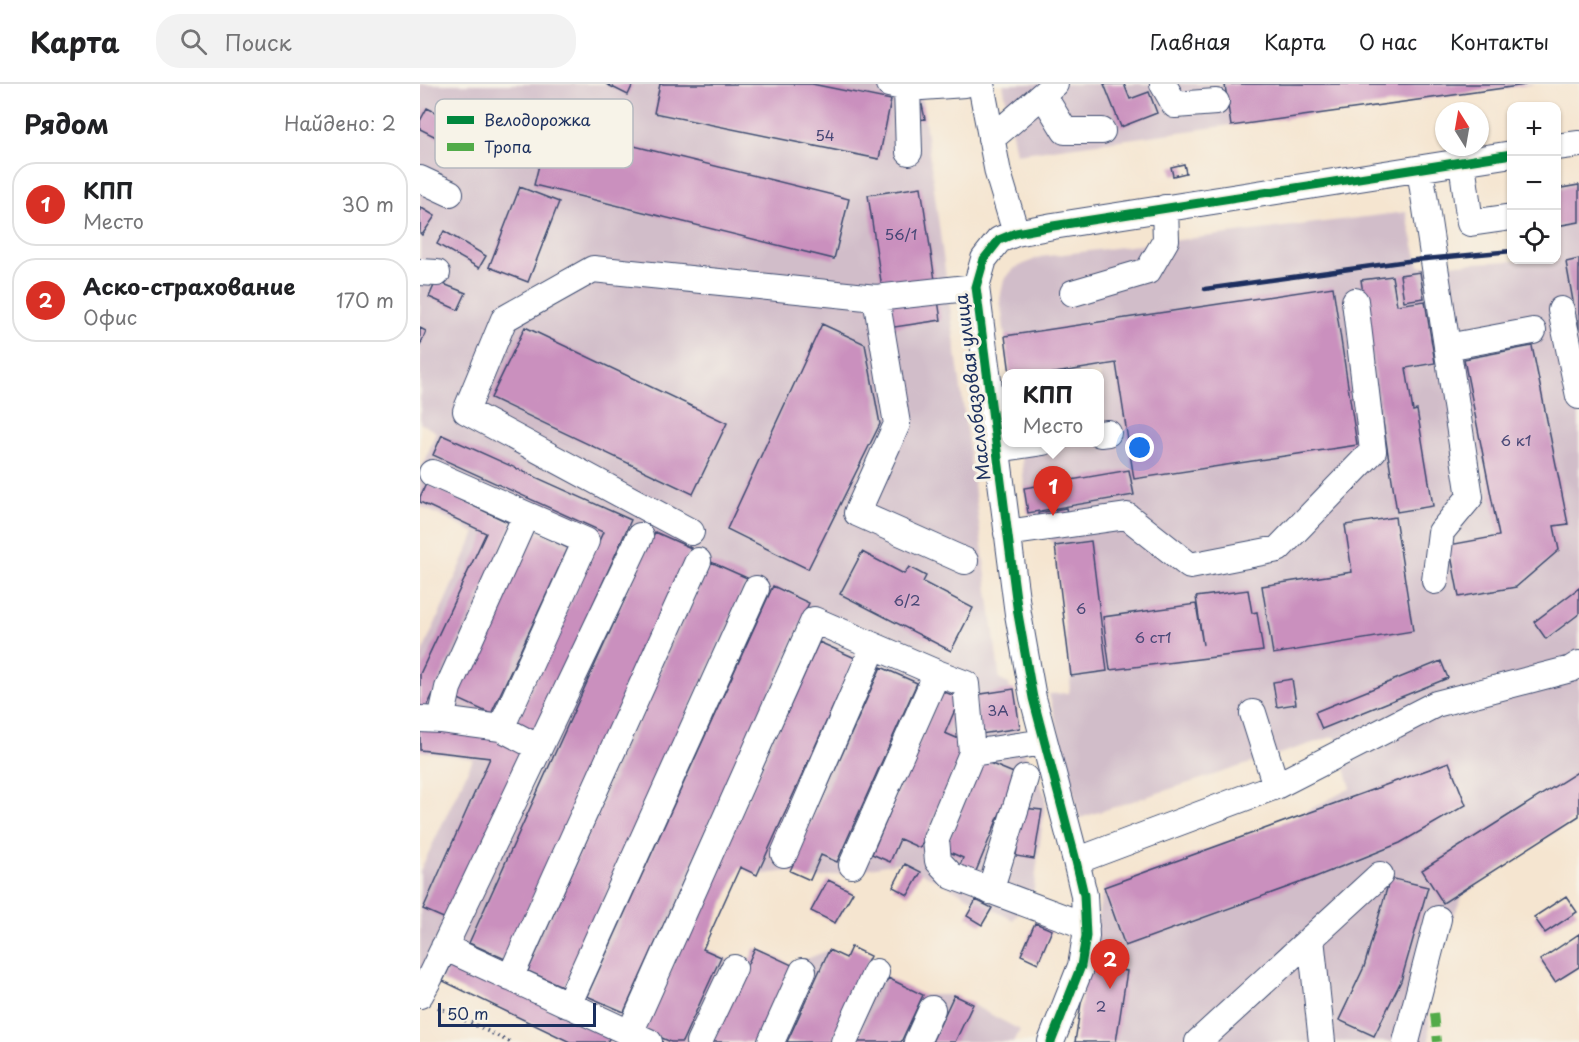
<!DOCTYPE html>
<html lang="ru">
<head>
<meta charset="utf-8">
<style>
	body { margin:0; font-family:"Playpen Sans",sans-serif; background:#f2f2f2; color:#202124 }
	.controls { position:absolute; right:18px; top:18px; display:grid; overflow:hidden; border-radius:12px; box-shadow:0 2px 4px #0004 }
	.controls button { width:54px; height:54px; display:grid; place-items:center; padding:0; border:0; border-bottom:2px solid #e0e0e0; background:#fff; color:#202124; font:30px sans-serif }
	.compass { position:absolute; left:1015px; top:18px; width:54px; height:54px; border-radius:50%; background:#fff; box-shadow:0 2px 4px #0004; rotate:349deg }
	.scale { position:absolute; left:18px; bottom:15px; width:158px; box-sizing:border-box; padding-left:6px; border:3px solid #1b2f5e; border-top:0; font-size:16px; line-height:21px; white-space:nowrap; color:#1b2f5e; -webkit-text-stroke:4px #f7f3e8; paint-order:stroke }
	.you { position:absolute; left:720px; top:364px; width:21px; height:21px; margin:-15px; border:4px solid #fff; border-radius:50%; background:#1a73e8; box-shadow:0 0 0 9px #1a73e833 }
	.badge { display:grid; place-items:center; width:39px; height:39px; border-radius:50%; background:#d93025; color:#fff; font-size:20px; font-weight:700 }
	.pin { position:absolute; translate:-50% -50px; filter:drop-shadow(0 2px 3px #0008) }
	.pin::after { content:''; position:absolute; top:32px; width:21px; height:18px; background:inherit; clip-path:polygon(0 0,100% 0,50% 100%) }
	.popup { position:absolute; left:582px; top:285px; width:102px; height:78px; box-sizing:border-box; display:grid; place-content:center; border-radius:12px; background:#fff; filter:drop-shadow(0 2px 4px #0005); font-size:20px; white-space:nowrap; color:#757577 }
	.popup b { font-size:22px; color:#202124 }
	.popup::after { content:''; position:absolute; left:50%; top:100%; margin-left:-12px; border:12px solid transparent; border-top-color:#fff }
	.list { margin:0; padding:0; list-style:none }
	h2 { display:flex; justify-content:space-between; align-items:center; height:78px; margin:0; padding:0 24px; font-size:26px }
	h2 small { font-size:20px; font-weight:400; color:#757577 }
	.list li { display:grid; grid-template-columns:39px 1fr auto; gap:18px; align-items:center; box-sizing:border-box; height:84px; margin:0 12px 12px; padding:0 12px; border:2px solid #e0e0e0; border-radius:24px }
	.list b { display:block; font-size:22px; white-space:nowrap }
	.list p { margin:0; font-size:20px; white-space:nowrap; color:#757577 }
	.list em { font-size:20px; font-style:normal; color:#757577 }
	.icon { flex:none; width:33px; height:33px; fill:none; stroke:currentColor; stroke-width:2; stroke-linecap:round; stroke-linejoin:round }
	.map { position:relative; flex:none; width:1159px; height:958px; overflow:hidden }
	header { display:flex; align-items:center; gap:36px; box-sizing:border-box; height:84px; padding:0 30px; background:#fff; border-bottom:2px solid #e0e0e0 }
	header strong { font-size:28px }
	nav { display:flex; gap:33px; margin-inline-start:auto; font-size:21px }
	.search { width:420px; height:54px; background:#f2f2f2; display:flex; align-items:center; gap:15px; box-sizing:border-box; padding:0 21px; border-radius:24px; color:#757577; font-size:22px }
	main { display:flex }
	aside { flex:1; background:#fff }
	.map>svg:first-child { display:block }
	.industrial { fill:#d1bdc9 }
	.building { fill:#ca90be }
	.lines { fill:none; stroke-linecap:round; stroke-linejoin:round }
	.minor-casing { stroke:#3c4a6f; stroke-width:28 }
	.path { stroke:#3c4a6f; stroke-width:4; stroke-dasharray:1.5 4.5; stroke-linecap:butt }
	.minor { stroke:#fff; stroke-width:26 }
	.rail { stroke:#1b2f5e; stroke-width:4.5 }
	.quiet { stroke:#52ab49; stroke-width:8; stroke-dasharray:15 8; stroke-linecap:butt }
	.cycleway-casing { stroke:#f7f3e8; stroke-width:13 }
	.cycleway { stroke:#00873e; stroke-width:9 }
	.labels { text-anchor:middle; stroke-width:6; stroke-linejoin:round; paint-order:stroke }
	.number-label { font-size:15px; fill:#474776 }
	.street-label { font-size:18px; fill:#1b2f5e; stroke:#f7f3e8 }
	.key { fill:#f7f3e8; stroke:#b5b8bf; stroke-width:1.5 }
	.key-label { font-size:16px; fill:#1b2f5e }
</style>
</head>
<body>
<header>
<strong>Карта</strong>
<div class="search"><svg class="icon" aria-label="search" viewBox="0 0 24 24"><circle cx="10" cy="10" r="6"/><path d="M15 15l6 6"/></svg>Поиск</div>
<nav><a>Главная</a><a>Карта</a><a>О нас</a><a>Контакты</a></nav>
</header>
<main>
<aside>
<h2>Рядом<small>Найдено: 2</small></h2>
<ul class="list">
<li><span class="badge">1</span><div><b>КПП</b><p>Место</p></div><em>30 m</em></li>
<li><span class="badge">2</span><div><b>Аско-страхование</b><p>Офис</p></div><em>170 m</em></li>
</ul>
</aside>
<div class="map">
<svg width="1159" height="958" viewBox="0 0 1159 958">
	<rect width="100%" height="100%" fill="#f7f3e8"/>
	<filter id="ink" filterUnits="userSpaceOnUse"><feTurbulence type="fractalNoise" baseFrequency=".0167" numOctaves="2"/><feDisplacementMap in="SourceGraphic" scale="12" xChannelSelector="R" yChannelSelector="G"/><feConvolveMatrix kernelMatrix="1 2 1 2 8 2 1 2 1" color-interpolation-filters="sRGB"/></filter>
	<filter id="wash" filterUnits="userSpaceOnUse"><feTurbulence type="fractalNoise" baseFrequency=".008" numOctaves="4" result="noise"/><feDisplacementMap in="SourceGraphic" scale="24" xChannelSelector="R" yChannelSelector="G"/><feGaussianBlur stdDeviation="1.35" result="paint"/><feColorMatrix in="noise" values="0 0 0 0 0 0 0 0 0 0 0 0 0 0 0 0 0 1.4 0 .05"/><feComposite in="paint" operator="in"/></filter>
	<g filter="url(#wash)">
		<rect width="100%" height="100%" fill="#f5e5d0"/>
		<path class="industrial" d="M0,0H500L580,596L589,600L601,661L626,713L613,811L593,836L481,778L390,796L370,787L337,791L320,783L283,864L326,883L335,864L372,881L409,866L426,873L431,863L450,872L468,894L503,911H534L600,946L593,958H150L0,886V787L53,675L0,667V574L55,449L0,422V390L16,348L0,339Z
			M583,0H1115L596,70Z
			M1159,97V730L1043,811L1019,864L1009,918V958H655L667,881L684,803L871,735L931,704L915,652L660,734L629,610L649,609L651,592L635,462L608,429L604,404L601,359L680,358V290L590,289L580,215L584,195L595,184L620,173L986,128L999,182L1109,176H1136L1137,102Z"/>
		<g id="blocks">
			<path class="building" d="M186,0H213L208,11Z
				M240,0H392L471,16L459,75L234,29Z
				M684,0H704L710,15L729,8L737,29L701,43Z
				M810,0H1105V1L811,42L805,1Z
				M502,21L505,35L497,36L494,23Z
				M7,24L63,52L54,72L0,45V37Z
				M129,41L429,115L414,175L114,101Z
				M764,80L766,89L753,92L751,83Z
				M1159,101V138L1136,142V105Z
				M100,103L139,118L108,198L69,183Z
				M501,103L521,236L468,244L448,111Z
				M0,123L15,132L2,151L0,149Z
				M24,147L66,172L59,184L17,160Z
				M1159,175V245H1158L1146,178Z
				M1000,188L1004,214L984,217L980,191Z
				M972,192L977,221L1005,217L1015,279L986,284L993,327L997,326L1013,422L977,428L941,196Z
				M16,197L46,209L38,226L9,213Z
				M913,203L937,361L714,395L696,279L629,290H590L585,252Z
				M402,240L445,260L460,340L388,485L307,445Z
				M105,243L307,339L273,410L71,314Z
				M0,244L6,247L0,262Z
				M1112,262L1148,440L1134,442L1139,466L1096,503L1039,513L1029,461L1079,452L1044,275Z
				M22,351L211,436L115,649L96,640L183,448L13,371Z
				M709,386L714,411L608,429L604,404Z
				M6,400L92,440L4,629L0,628V590L66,449L0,418V413Z
				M646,424L648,435L621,441L618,429Z
				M975,433L993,547L853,570L842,502L932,488L925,441Z
				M112,447L148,464L71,630L36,614Z
				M235,448L271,464L85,875L49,859Z
				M671,457L687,587L651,592L635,462Z
				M442,468L484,490L489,483L506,492L503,498L553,524L531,567L420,510Z
				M291,478L327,494L144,903L108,887Z
				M353,502L389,519L204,928L167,912Z
				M1159,504V530L1126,555L1114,538Z
				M828,506L832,529L837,528L843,567L690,586L683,533L776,520L783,561L776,513Z
				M399,558L435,574L337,791L320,783L283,865L301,873L262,958H251L224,946Z
				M1021,577L1028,594L902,645L895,628Z
				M461,583L497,599L417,778L401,771L390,796L370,787Z
				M872,595L876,620L857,623L853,598Z
				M594,605L600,644L561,650L555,611Z
				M522,607L540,614L525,649L546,658L500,764L480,755L470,778L452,770Z
				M0,643L80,653L106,664L28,836L3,825L70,674L0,666Z
				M562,676L596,690L554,792L538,786L543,774L525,766Z
				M1029,678L1046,721L980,759L893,794L705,862L684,803Z
				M1159,687V732L1023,819L1002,786Z
				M603,724L622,726L614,775L596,772Z
				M485,780L501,788L488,811L473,803Z
				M970,794L1008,803L981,897L954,952L919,936L944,883Z
				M408,796L433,808L415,839L391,827Z
				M1146,812L1157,828L1125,849L1114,833Z
				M556,816L572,824L562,841L547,832Z
				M615,839L632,846L618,879L601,871Z
				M1159,850V883L1135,898L1120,876Z
				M431,863L450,872L411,958H367L409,866L426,874Z
				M335,864L372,881L337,958H292Z
				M32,878L190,953L187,958H150L23,897Z
				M667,881L707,887L696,958H655Z
				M468,894L503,911L481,958H438Z
				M534,911L553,920L535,958H512Z"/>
		</g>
	</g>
	<g filter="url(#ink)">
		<use href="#blocks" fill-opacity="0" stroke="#3c4a6f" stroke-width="1.5"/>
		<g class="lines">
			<g class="minor-casing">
				<path id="minor" d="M469,0L487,4L545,0
					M561,0L578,89L596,149
					M743,0L755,21L796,18
					M487,4L489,68
					M623,11L645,47H682
					M571,55L635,0
					M1136,63L1159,60
					M1042,78L1050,139L1092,133
					M1000,85L1050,413L1021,448L1015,497
					M0,95L30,109
					M0,188L17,189
					M653,209L728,187L746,156L745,124
					M456,214L477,340L437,429L545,477
					M1141,226L1159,312
					M1027,263L1113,247
					M680,350L688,349
					M577,365L623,358
					M12,389L166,457L81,644
					M106,431L28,604L21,636L81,644L119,664
					M271,448L46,327L84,235L173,185L456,214L556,203
					M587,449L707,432L770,482L858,465L953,367L935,217
					M517,589L546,600L552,669
					M833,629L856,702
					M0,635L21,636
					M624,658L552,669L516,755L518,777L532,792L666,842
					M364,770L454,562
					M656,777L856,702L1016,620L1151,585L1159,580
					M570,807L605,694
					M891,854L902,958
					M24,863L229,958
					M90,894L278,477
					M0,911L10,893L220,452
					M148,921L336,505
					M210,949L394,536L517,589L432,781
					M279,958L314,884
					M351,958L383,887
					M424,958L456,888
					M497,958L512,925
					M631,958L661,882L666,852L664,811L656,777L613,614L598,530L556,203L564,175L579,156L596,149L633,142L1092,70
					M778,958L960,791
					M986,958L1018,835"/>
			</g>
			<path class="path" d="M18,923L90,958"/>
			<use href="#minor" class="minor"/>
			<path class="rail" d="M785,205L995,176L1092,167"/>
			<path class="quiet" d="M1014,929L1017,958"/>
			<g class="cycleway-casing">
				<path id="cycleway" d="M631,958L661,882L666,852L664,811L656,777L613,614L598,530L556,203L564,175L579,156L596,149L633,142L1092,70"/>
			</g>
			<use href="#cycleway" class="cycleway"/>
		</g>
	</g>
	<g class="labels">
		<g class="number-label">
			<text x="405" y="57">54</text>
			<text x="481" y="156">56/1</text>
			<text x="1096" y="362">6 к1</text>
			<text x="487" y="522">6/2</text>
			<text x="661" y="530">6</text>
			<text x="733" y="559">6 ст1</text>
			<text x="578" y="632">3А</text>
			<text x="681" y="928">2</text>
		</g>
		<g class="street-label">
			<text transform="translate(553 303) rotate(-97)" y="6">Маслобазовая улица</text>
		</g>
	</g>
	<rect x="15" y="15" width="198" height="69" rx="9" class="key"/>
	<rect x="27" y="32" width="27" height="8" fill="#00873e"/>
	<rect x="27" y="59" width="27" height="8" fill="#52ab49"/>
	<g class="key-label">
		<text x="64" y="42">Велодорожка</text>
		<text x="64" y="69">Тропа</text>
	</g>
</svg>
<div class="controls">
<button>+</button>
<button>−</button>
<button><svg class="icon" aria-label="locate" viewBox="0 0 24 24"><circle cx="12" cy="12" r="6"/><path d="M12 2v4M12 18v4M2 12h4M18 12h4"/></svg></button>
</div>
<svg class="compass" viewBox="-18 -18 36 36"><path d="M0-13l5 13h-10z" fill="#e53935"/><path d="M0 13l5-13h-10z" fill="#757577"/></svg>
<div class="scale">50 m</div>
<div class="you"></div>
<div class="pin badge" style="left:633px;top:432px">1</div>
<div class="popup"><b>КПП</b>Место</div>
<div class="pin badge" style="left:690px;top:905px">2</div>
</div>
</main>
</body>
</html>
